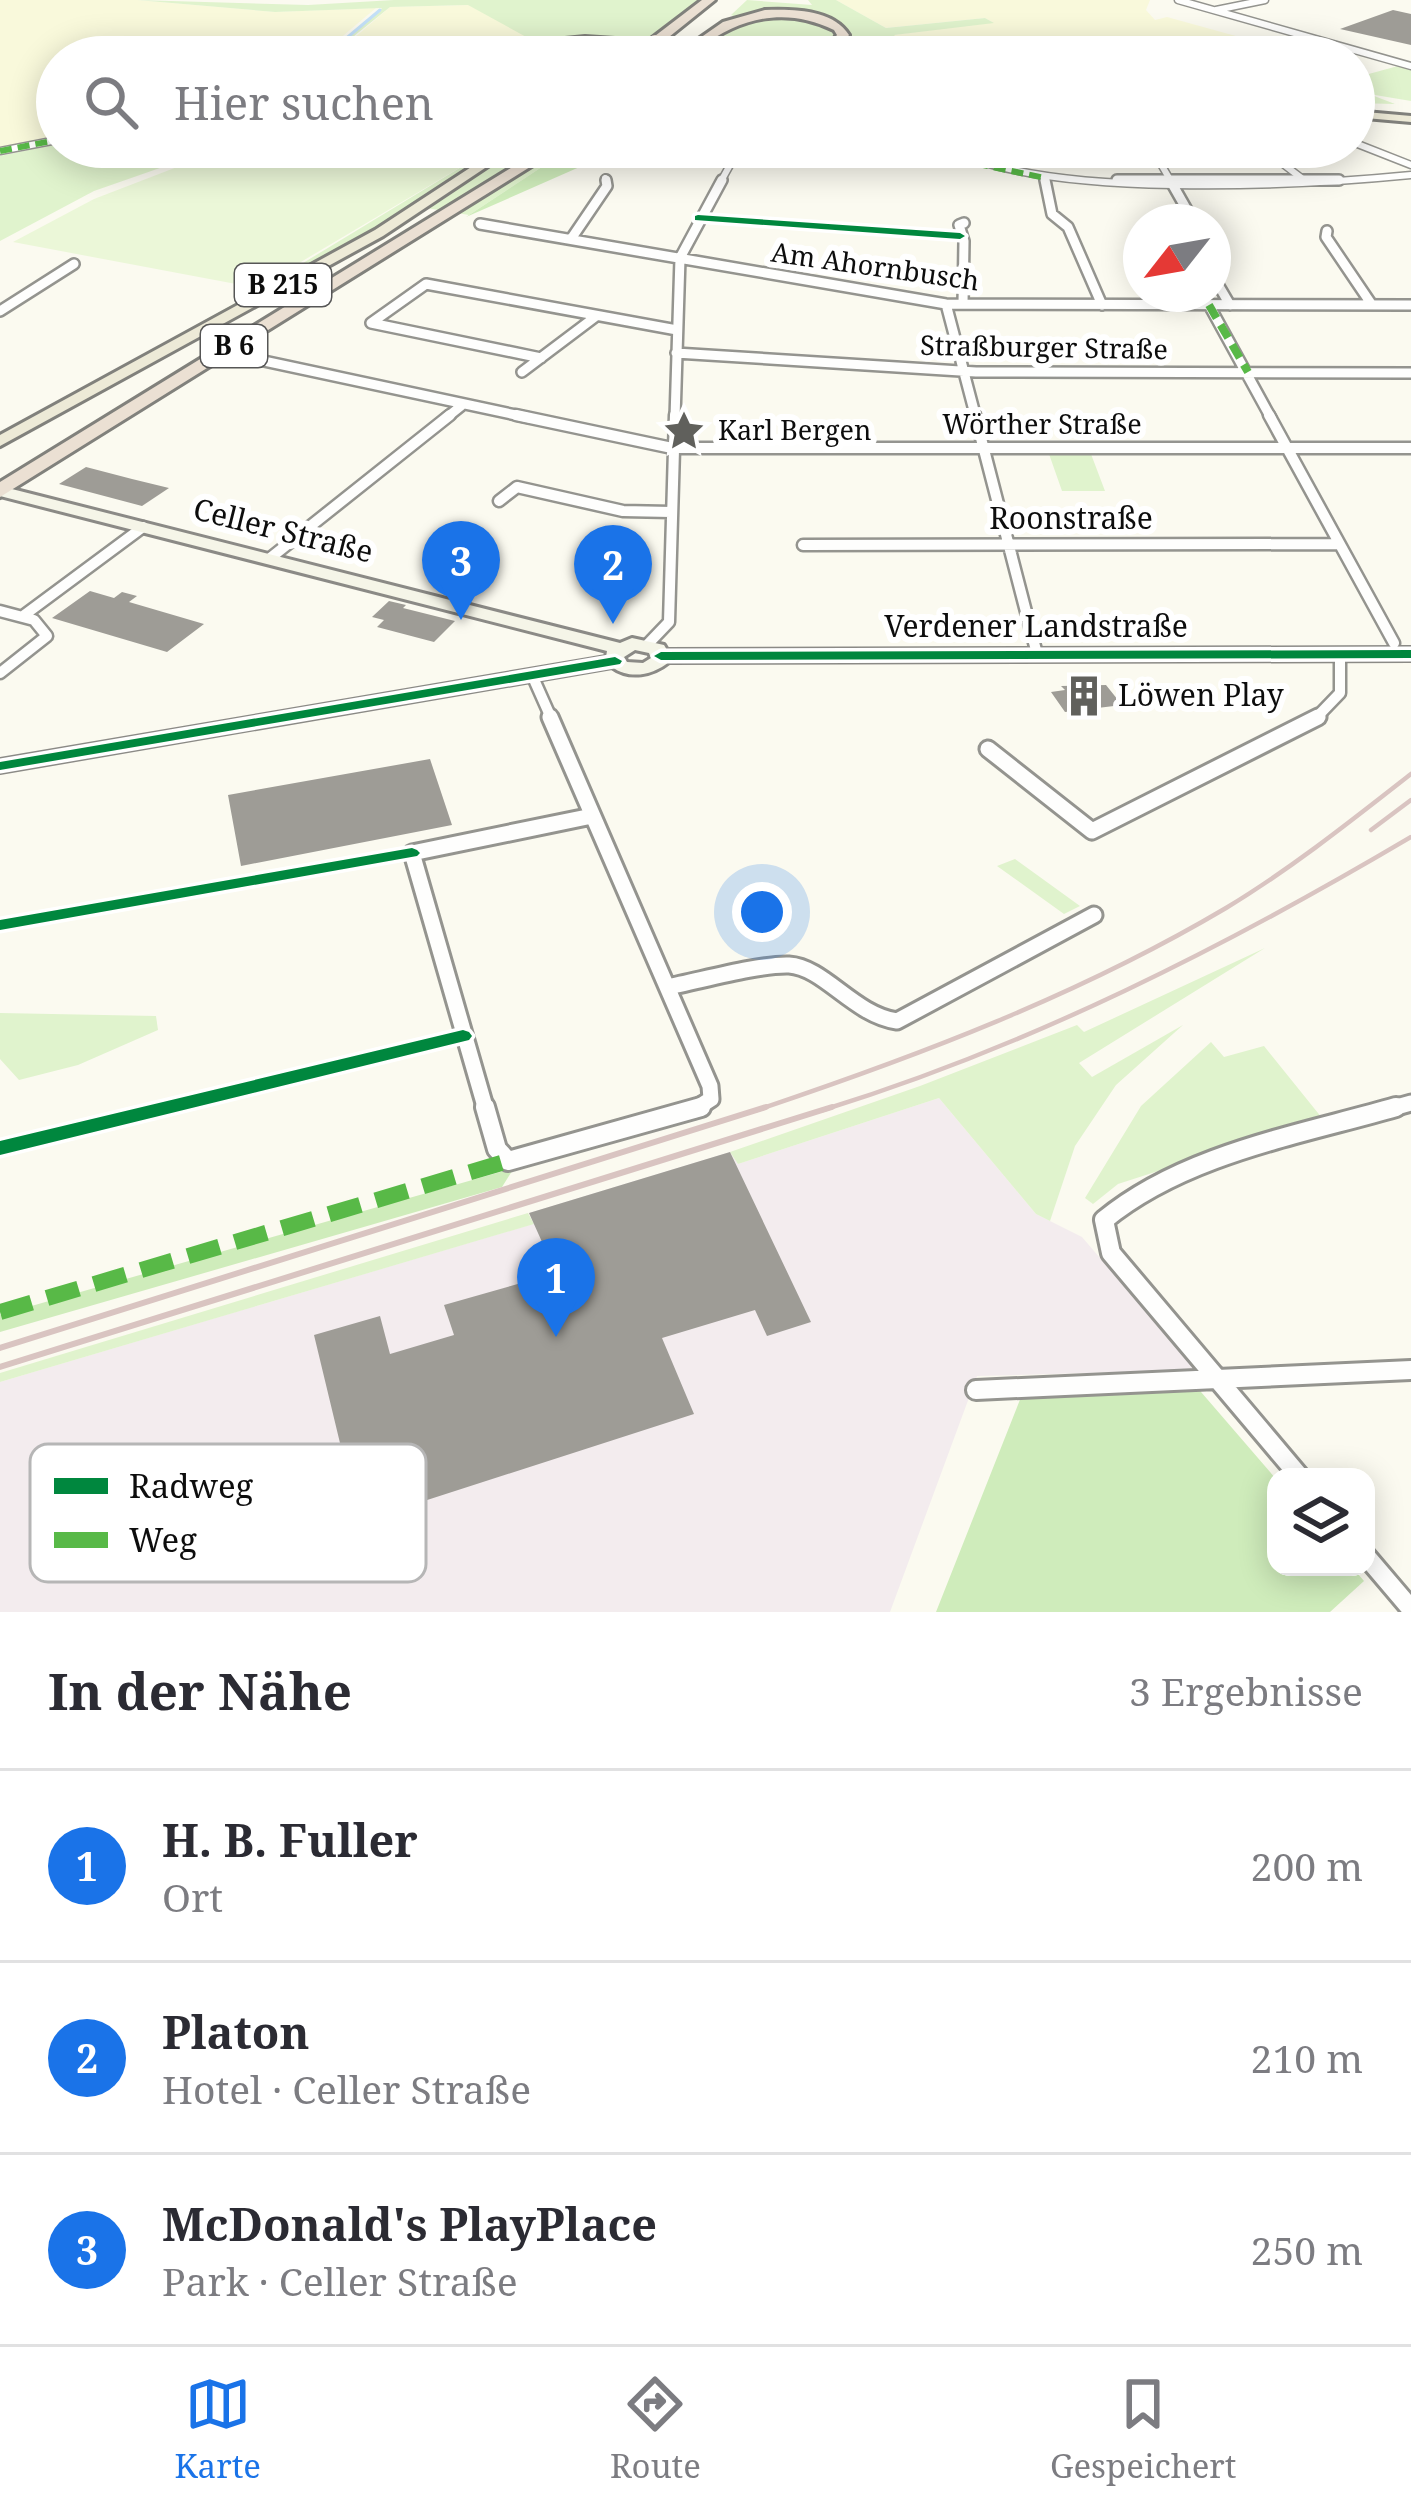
<!DOCTYPE html>
<html lang="de">
<head>
<meta charset="utf-8">
<style>
	body { margin:0; font-family:"Noto Serif",serif; background:#f2f2f3; color:#2b2b33 }
	.controls { position:absolute; right:36px; bottom:36px; display:grid; overflow:hidden; border-radius:24px; box-shadow:0 6px 30px #0003 }
	.controls button { width:108px; height:108px; display:grid; place-items:center; padding:0; border:0; border-bottom:3px solid #e1e1e2; background:#fff; color:#2b2b33; font:60px sans-serif }
	.compass { position:absolute; left:1123px; top:204px; width:108px; height:108px; border-radius:50%; background:#fff; box-shadow:0 6px 30px #0003; rotate:239deg }
	.you { position:absolute; left:762px; top:912px; width:42px; height:42px; margin:-30px; border:9px solid #fff; border-radius:50%; background:#1a73e8; box-shadow:0 0 0 18px #1a73e833 }
	.badge { display:grid; place-items:center; width:78px; height:78px; border-radius:50%; background:#1a73e8; color:#fff; font-size:39px; font-weight:700 }
	.pin { position:absolute; translate:-50% -99px; filter:drop-shadow(0 3px 6px #0008) }
	.pin::after { content:''; position:absolute; top:63px; width:42px; height:36px; background:inherit; clip-path:polygon(0 0,100% 0,50% 100%) }
	.list { margin:0; padding:0; list-style:none }
	h2 { display:flex; justify-content:space-between; align-items:center; height:156px; margin:0; padding:0 48px; font-size:51px }
	h2 small { font-size:39px; font-weight:400; color:#7c7c81 }
	.list li { display:grid; grid-template-columns:78px 1fr auto; gap:36px; align-items:center; box-sizing:border-box; height:192px; padding:0 48px; border-top:3px solid #e1e1e2 }
	.list b { display:block; font-size:45px; white-space:nowrap }
	.list p { margin:0; font-size:39px; white-space:nowrap; color:#7c7c81 }
	.list em { font-size:39px; font-style:normal; color:#7c7c81 }
	.icon { flex:none; width:66px; height:66px; fill:none; stroke:currentColor; stroke-width:2; stroke-linecap:round; stroke-linejoin:round }
	.map { position:relative; flex:none; width:1411px; height:1612px; overflow:hidden }
	.search { position:absolute; background:#fff; box-shadow:0 6px 30px #0003; left:36px; right:36px; top:36px; height:132px; display:flex; align-items:center; gap:30px; box-sizing:border-box; padding:0 42px; border-radius:66px; color:#7c7c81; font-size:45px }
	.sheet { height:732px; background:#fff }
	nav { display:flex; justify-content:space-around; align-items:center; box-sizing:border-box; height:168px; border-top:3px solid #e1e1e2; background:#fff; font-size:33px; color:#7c7c81 }
	nav a { display:grid; justify-items:center; gap:6px }
	nav .on { color:#1a73e8 }
	.map>svg:first-child { display:block }
	.industrial { fill:#f3ecee }
	.farmland { fill:#f9f9db }
	.green { fill:#e0f3cd }
	.forest { fill:#cfecbb }
	.pitch { fill:#ebf7d8 }
	.lines { fill:none; stroke-linecap:round; stroke-linejoin:round }
	.stream { stroke:#c3e0f8; stroke-width:3 }
	.building { fill:#9e9c96 }
	.street-far4-casing { stroke:#94948f; stroke-width:9 }
	.street-far3-casing { stroke:#94948f; stroke-width:14 }
	.street-far2-casing { stroke:#94948f; stroke-width:15 }
	.street-far1-casing { stroke:#94948f; stroke-width:21 }
	.street-casing { stroke:#94948f; stroke-width:24 }
	.secondary-casing { stroke:#8b8a86; stroke-width:6 }
	.primary-casing { stroke:#81817c; stroke-width:6 }
	.highway-casing { stroke:#81817c; stroke-width:6 }
	.street-far4 { stroke:#fefefd; stroke-width:6 }
	.street-far3 { stroke:#fefefd; stroke-width:9 }
	.street-far2 { stroke:#fefefd; stroke-width:10 }
	.street-far1 { stroke:#fefefd; stroke-width:15 }
	.street { stroke:#fefefd; stroke-width:18 }
	.secondary { fill:#f5f5e8; fill-rule:evenodd }
	.primary { fill:#edead7; fill-rule:evenodd }
	.highway { fill:#ebe0d3; fill-rule:evenodd }
	.rail-far1 { stroke:#d9c4c1; stroke-width:4.5 }
	.rail { stroke:#d9c4c1; stroke-width:6 }
	.highway-bridge-casing { stroke:#81817c; stroke-width:16; stroke-linecap:butt }
	.highway-bridge { stroke:#ebe0d3; stroke-width:14 }
	.quiet-far2 { stroke:#58b947; stroke-width:6; stroke-dasharray:12 6; stroke-linecap:butt }
	.quiet-far1 { stroke:#58b947; stroke-width:8; stroke-dasharray:15 8; stroke-linecap:butt }
	.quiet { stroke:#58b947; stroke-width:16; stroke-dasharray:33 16; stroke-linecap:butt }
	.cycleway-casing { stroke:#fff; stroke-width:7 }
	.cycleway { fill:#00873e; fill-rule:evenodd }
	.labels { text-anchor:middle; stroke-width:12; stroke-linejoin:round; paint-order:stroke }
	.far-street-label { font-size:27px; fill:#0d0d0d; stroke:#fff }
	.shield { fill:#fff; stroke:#565656; stroke-width:3 }
	.shield-label { font-size:27px; font-weight:bold; fill:#0d0d0d }
	.far-poi-label { font-size:27px; fill:#0d0d0d; stroke:#fff; text-anchor:start }
	.street-label { font-size:30px; fill:#0d0d0d; stroke:#fff }
	.poi-label { font-size:30px; fill:#0d0d0d; stroke:#fff; text-anchor:start }
	.key { fill:#fff; stroke:#b6b6b6; stroke-width:3 }
	.key-label { font-size:33px; fill:#0d0d0d }
</style>
</head>
<body>
<div class="map">
<svg width="1411" height="1612" viewBox="0 0 1411 1612">
	<rect width="100%" height="100%" fill="#fbfaf0"/>
	<path class="industrial" d="M939,1098L1036,1214L1082,1237L1196,1370L977,1376L890,1612H0V1382L533,1224L529,1213L730,1152L738,1164Z"/>
	<path class="farmland" d="M0,0H137L275,12L376,8L318,57H57V140L0,151Z
		M836,0H1150L1146,10L1155,20L1167,17L1243,38L1224,43L1258,57H1095L1039,38L995,47L893,55L881,44L892,35L992,22L985,18L886,28Z
		M469,5L530,38L464,57H332L390,7Z"/>
	<path class="green" d="M137,0L308,5L394,0H698L634,57H464L528,38L468,5L390,7L328,57L382,8L275,12Z
		M747,0L812,5L808,0H836L886,28L985,18L994,23L894,35L901,42L882,45L893,55L692,57L742,19L731,15Z
		M1398,66L1411,67V101L1369,94L1395,104L1354,103V78Z
		M57,144V147H220L94,191L0,241V156Z
		M460,147H572L469,215L414,206L53,405L257,291L476,158V150Z
		M1049,454H1091L1105,491H1062Z
		M1015,859L1080,906L1064,914L997,866Z
		M1265,948L1079,1063L1092,1077L1183,1025L1116,1085L1075,1146L1050,1221L1036,1214L939,1098L738,1164L730,1152L920,1086L1077,1025L1084,1032Z
		M0,1013L156,1016L158,1030L78,1065L19,1080L0,1059Z
		M1211,1042L1224,1057L1264,1046L1322,1118L1118,1184L1093,1204L1085,1198L1141,1106Z
		M528,1213L534,1224L0,1382V1373Z"/>
	<path class="forest" d="M1040,38L1095,57H868L995,47L998,41Z
		M572,147H625L466,217Z
		M514,1168L502,1187L0,1332V1315Z
		M1195,1385L1276,1479V1567H1352L1364,1581L1330,1612H936L1023,1392Z"/>
	<path class="pitch" d="M229,147H460L476,150V158L257,288L13,242L94,199Z"/>
	<g class="lines">
		<path class="stream" d="M324,57L380,10"/>
	</g>
	<path class="building" d="M1393,10L1411,14V45L1340,29Z
		M86,467L132,479L169,488L142,506L59,484Z
		M90,591L114,598L122,592L137,596L129,602L204,624L167,652L52,618Z
		M389,601L406,605L403,608L455,621L434,642L377,627L384,620L372,617Z
		M1106,685L1122,705L1065,712L1051,692L1065,690L1061,686Z
		M430,759L452,825L241,866L228,795Z
		M730,1152L811,1322L767,1336L755,1310L662,1338L694,1414L359,1522L314,1335L380,1316L390,1354L454,1335L444,1305L556,1273L529,1213Z"/>
	<g class="lines">
		<g class="street-far4-casing">
			<path id="street-far4" d="M1178,0L1411,66
				M1216,10L1265,0
				M1355,143L1411,165
				M641,147L734,154
				M946,147C1041,200 1299,186 1411,175
				M1151,147L1172,183
				M1261,147L1304,180
				M0,151L57,140
				M605,178L606,183
				M1045,178L1046,183
				M720,183L740,147"/>
		</g>
		<g class="street-far3-casing">
			<path id="street-far3" d="M1045,180L1052,214L1068,227L1102,305
				M1117,180H1339
				M1170,180L1191,217L1188,222
				M480,224L946,304L1411,305
				M1327,231L1326,237L1372,305
				M571,239L607,186L606,180
				M1213,276L1230,305
				M946,304L976,418
				M963,304L964,241L959,225L964,223
				M1209,305L1271,418
				M0,311L74,264
				M676,353L976,372L1411,373
				M250,358L530,418
				M541,358L371,323L426,284L677,330
				M522,372L595,317
				M446,418L461,406
				M675,418L680,258L722,180"/>
		</g>
		<g class="street-far2-casing">
			<path id="street-far2" d="M516,415L672,448H1411
				M975,415L1037,654
				M1269,415L1394,643
				M499,501L517,487L623,511L671,512
				M803,545L1338,544
				M269,559L450,415
				M0,611L34,620L47,636L0,673
				M23,616L143,527
				M647,645L669,622L675,415
				M532,675L552,720
				M1314,720L1340,693V654"/>
		</g>
		<g class="street-far1-casing">
			<path id="street-far1" d="M550,717L710,1086L711,1099L694,1110
				M988,749L1092,831L1318,717
				M667,987C699,981 759,964 789,965C824,967 854,1015 897,1021L1094,915
				M486,1110L412,853L592,816
				M1386,1110L1411,1103"/>
		</g>
		<g class="street-casing">
			<path id="street" d="M485,1107L497,1149L508,1161L701,1107
				M976,1390L1411,1370
				M1300,1477L1111,1253L1104,1220C1184,1154 1299,1135 1396,1107
				M1366,1556L1411,1609"/>
		</g>
		<g class="secondary-casing">
			<path id="secondary" d="M0,486L620,643L632,638L664,645L667,650L1411,648V660L669,662C653,675 630,680 612,667L0,772V760L606,657L607,651L0,496ZM635,650L649,653L651,658L643,663L627,662L624,657Z"/>
		</g>
		<g class="primary-casing">
			<path id="primary" d="M585,37L660,42L771,57L585,43L549,44L493,57H478L515,44Z
				M810,54L850,57H805Z
				M1354,111L1411,116V122L1354,117Z
				M488,147H500L494,162L383,236L0,446V435L375,230L485,158Z"/>
		</g>
		<g class="highway-casing">
			<path id="highway" d="M702,0H715L659,45H651V39Z
				M765,10C792,9 833,9 849,35L833,57H825L822,54L837,35L834,30C788,7 741,16 700,48L690,45L723,22Z
				M545,147H562L0,497V482Z"/>
		</g>
		<use href="#street-far4" class="street-far4"/>
		<use href="#street-far3" class="street-far3"/>
		<use href="#street-far2" class="street-far2"/>
		<use href="#street-far1" class="street-far1"/>
		<use href="#street" class="street"/>
		<use href="#secondary" class="secondary"/>
		<use href="#primary" class="primary"/>
		<use href="#highway" class="highway"/>
		<path class="rail-far1" d="M1371,830L1411,800
			M757,1110C918,1056 1079,995 1226,908C1292,868 1351,821 1411,774
			M823,1110C1030,1046 1225,947 1411,837"/>
		<path class="rail" d="M0,1348L766,1107
			M0,1367L832,1107"/>
		<g class="highway-bridge-casing">
			<path id="highway-bridge" d="M639,57L655,42
				M668,57L682,44"/>
		</g>
		<use href="#highway-bridge" class="highway-bridge"/>
		<path class="quiet-far2" d="M946,147L959,160L1045,178
			M0,151L57,140
			M734,154L740,147"/>
		<path class="quiet-far1" d="M1209,305L1248,372"/>
		<path class="quiet" d="M0,1312L508,1161"/>
		<g class="cycleway-casing">
			<path id="cycleway" d="M698,215L960,233L965,236L960,239L695,220V216Z
				M1411,650V658L661,660L654,656L661,652Z
				M615,657L622,661L620,664L0,770V762Z
				M412,848L417,850L420,853L417,856L0,930V920Z
				M463,1030L469,1032L472,1036L469,1040L0,1155V1141Z"/>
		</g>
		<use href="#cycleway" class="cycleway"/>
	</g>
	<defs>
		<g id="sight-bare" transform="scale(3.24)"><path d="M0-6L1.8-2.2L6-1.7L2.9 1.2L3.7 5.4L0 3.3L-3.7 5.4L-2.9 1.2L-6-1.7L-1.8-2.2Z" fill="#60605c" stroke="#fff" stroke-width="2.5" paint-order="stroke"/></g>
		<g id="building-bare" transform="scale(3.24)"><path d="M-4-6H4V6H1V3H-1V6H-4ZM-2.5-4.3h1.7v1.8h-1.7ZM.8-4.3h1.7v1.8H.8ZM-2.5-1h1.7V.8h-1.7ZM.8-1h1.7V.8H.8Z" fill="#60605c" stroke="#fff" stroke-width="2.5" paint-order="stroke"/></g>
	</defs>
	<g fill-rule="evenodd">
		<use href="#sight-bare" x="684" y="431"/>
		<use href="#building-bare" x="1084" y="696"/>
	</g>
	<g class="labels">
		<g class="far-street-label">
			<text transform="translate(875 267) rotate(8)" y="9">Am Ahornbusch</text>
			<text transform="translate(1044 348) rotate(1)" y="9">Straßburger Straße</text>
			<text x="1042" y="434">Wörther Straße</text>
		</g>
		<g class="shield">
			<rect x="235" y="264" width="96" height="42" rx="9"/>
			<rect x="201" y="325" width="66" height="42" rx="9"/>
		</g>
		<g class="shield-label">
			<text x="283" y="294">B 215</text>
			<text x="234" y="355">B 6</text>
		</g>
		<g class="far-poi-label">
			<text x="718" y="440">Karl Bergen</text>
		</g>
		<g class="street-label">
			<text x="1071" y="529">Roonstraße</text>
			<text transform="translate(283 531) rotate(14)" y="10">Celler Straße</text>
			<text x="1036" y="637">Verdener Landstraße</text>
		</g>
		<g class="poi-label">
			<text x="1118" y="706">Löwen Play</text>
		</g>
	</g>
	<rect x="30" y="1444" width="396" height="138" rx="18" class="key"/>
	<rect x="54" y="1478" width="54" height="16" fill="#00873e"/>
	<rect x="54" y="1532" width="54" height="16" fill="#58b947"/>
	<g class="key-label">
		<text x="129" y="1498">Radweg</text>
		<text x="129" y="1552">Weg</text>
	</g>
</svg>
<div class="controls">
<button><svg class="icon" aria-label="layers" viewBox="0 0 24 24"><path d="M12 4l9 5-9 5-9-5zM3 14l9 5 9-5"/></svg></button>
</div>
<svg class="compass" viewBox="-18 -18 36 36"><path d="M0-13l5 13h-10z" fill="#e53935"/><path d="M0 13l5-13h-10z" fill="#7c7c81"/></svg>
<div class="you"></div>
<div class="pin badge" style="left:556px;top:1337px">1</div>
<div class="pin badge" style="left:613px;top:624px">2</div>
<div class="pin badge" style="left:461px;top:620px">3</div>
<div class="search"><svg class="icon" aria-label="search" viewBox="0 0 24 24"><circle cx="10" cy="10" r="6"/><path d="M15 15l6 6"/></svg>Hier suchen</div>
</div>
<section class="sheet">
<h2>In der Nähe<small>3 Ergebnisse</small></h2>
<ul class="list">
<li><span class="badge">1</span><div><b>H. B. Fuller</b><p>Ort</p></div><em>200 m</em></li>
<li><span class="badge">2</span><div><b>Platon</b><p>Hotel · Celler Straße</p></div><em>210 m</em></li>
<li><span class="badge">3</span><div><b>McDonald's PlayPlace</b><p>Park · Celler Straße</p></div><em>250 m</em></li>
</ul>
</section>
<nav>
<a class="on"><svg class="icon" aria-label="map" viewBox="0 0 24 24"><path d="M3 6l6-2 6 2 6-2v14l-6 2-6-2-6 2zM9 4v14M15 6v14"/></svg>Karte</a>
<a><svg class="icon" aria-label="directions" viewBox="0 0 24 24"><path d="M12 3l9 9-9 9-9-9zM9 14v-3h6M13 9l2 2-2 2"/></svg>Route</a>
<a><svg class="icon" aria-label="saved" viewBox="0 0 24 24"><path d="M7 4h10v16l-5-4-5 4z"/></svg>Gespeichert</a>
</nav>
</body>
</html>
